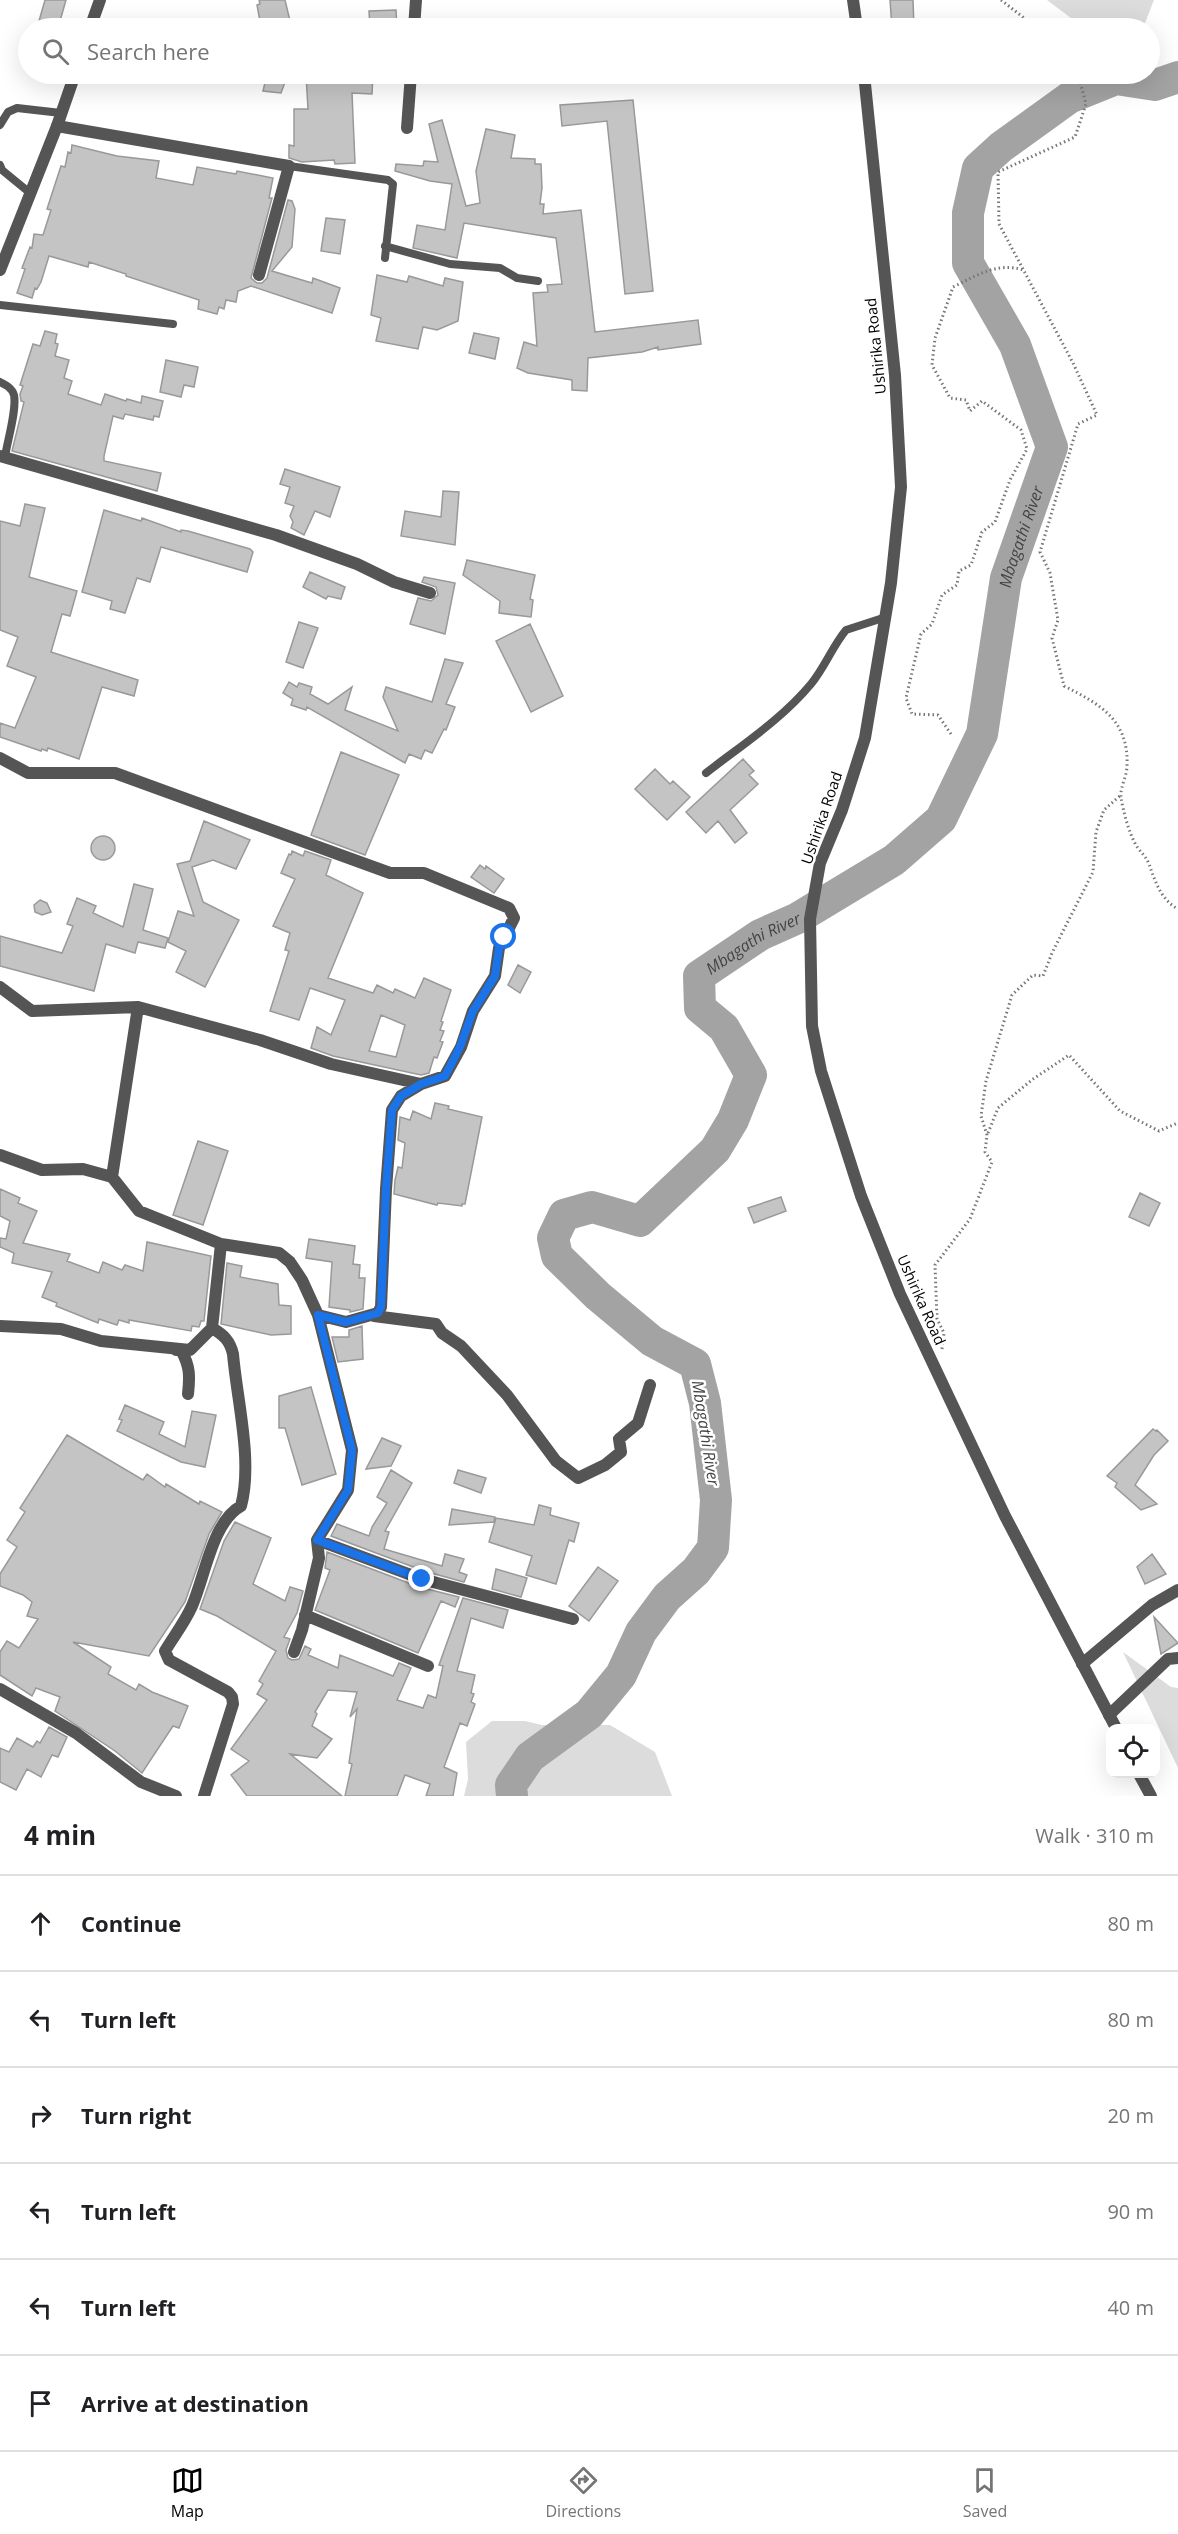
<!DOCTYPE html>
<html lang="en">
<head>
<meta charset="utf-8">
<style>
	body { margin:0; font-family:"Open Sans",sans-serif; background:#f6f6f6; color:#202124 }
	.controls { position:absolute; right:18px; bottom:18px; display:grid; overflow:hidden; border-radius:12px; box-shadow:0 6px 24px #0002 }
	.controls button { width:54px; height:54px; display:grid; place-items:center; padding:0; border:0; border-bottom:2px solid #e0e0e0; background:#fff; color:#202124; font:30px sans-serif }
	.stop { position:absolute; width:18px; height:18px; margin:-14px; border:4px solid #1a73e8; border-radius:50%; background:#fff }
	.stop.end { background:#1a73e8; border-color:#fff; box-shadow:0 2px 6px #0008 }
	.list { margin:0; padding:0; list-style:none }
	h2 { display:flex; justify-content:space-between; align-items:center; height:78px; margin:0; padding:0 24px; font-size:26px }
	h2 small { font-size:20px; font-weight:400; color:#757577 }
	.list li { display:grid; grid-template-columns:39px 1fr auto; gap:18px; align-items:center; box-sizing:border-box; height:96px; padding:0 24px; border-top:2px solid #e0e0e0 }
	.list b { display:block; font-size:22px; white-space:nowrap }
	.list em { font-size:20px; font-style:normal; color:#757577 }
	.icon { flex:none; width:33px; height:33px; fill:none; stroke:currentColor; stroke-width:2; stroke-linecap:round; stroke-linejoin:round }
	.map { position:relative; flex:none; width:1178px; height:1796px; overflow:hidden }
	.search { position:absolute; background:#fff; box-shadow:0 6px 24px #0002; left:18px; right:18px; top:18px; height:66px; display:flex; align-items:center; gap:15px; box-sizing:border-box; padding:0 21px; border-radius:33px; color:#757577; font-size:22px }
	.sheet { height:654px; background:#fff }
	nav { display:flex; justify-content:space-around; align-items:center; box-sizing:border-box; height:84px; border-top:2px solid #e0e0e0; background:#fff; font-size:16px; color:#757577 }
	nav a { display:grid; justify-items:center; gap:3px }
	nav .on { color:#000 }
	.map>svg:first-child { display:block }
	.green { fill:#dcdcdc }
	.lines { fill:none; stroke-linecap:round; stroke-linejoin:round }
	.river { stroke:#a3a3a3; stroke-width:32 }
	.building { fill:#c4c4c4; stroke:#999; stroke-width:1.5; fill-rule:evenodd }
	.path { stroke:#777; stroke-width:3; stroke-dasharray:1.5 3; stroke-linecap:butt }
	.service { stroke:#555; stroke-width:8 }
	.minor { stroke:#555; stroke-width:12 }
	.tertiary { stroke:#555; stroke-width:12 }
	.route { stroke:#1a73e8; stroke-width:8 }
	.labels { text-anchor:middle; stroke-width:5; stroke-linejoin:round; paint-order:stroke }
	.street-label { font-size:15px; fill:#000; stroke:#fff }
	.water-label { font-size:16px; font-style:italic; fill:#444; stroke:#fff }
</style>
</head>
<body>
<div class="map">
<svg width="1178" height="1796" viewBox="0 0 1178 1796">
	<rect width="100%" height="100%" fill="#fff"/>
	<path class="green" d="M1047,0H1154L1143,28H1084Z
		M1123,1652L1171,1687L1178,1688V1768Z
		M492,1721H525L542,1725H610L655,1752L672,1796H464L468,1779L466,1742Z"/>
	<g class="lines">
		<path class="river" id="s1" d="M512,1796L511,1785L530,1757L589,1714L621,1675L641,1632L667,1597L696,1571L713,1548L716,1500L705,1403L695,1364L652,1341L598,1296L557,1256L553,1238L564,1215L592,1207L640,1221L715,1150L733,1120L751,1075L724,1028L700,1008L699,976L760,935L798,918L894,860L941,819L982,734L1006,578L1052,447L1015,345L968,263V213L978,168L1001,147L1069,98L1116,79L1155,85L1178,77"/>
	</g>
	<path class="building" d="M45,0H66L58,28H37Z
		M259,0H285L290,21L267,28L265,20L260,21L257,5L260,4Z
		M890,0H913L914,28H892Z
		M396,10L397,28H370L369,11Z
		M267,74H288L281,93L263,91Z
		M373,74L372,94L352,93L355,163L335,164L334,160L302,162L289,158V145L294,146V109H308L306,75Z
		M633,100L653,291L625,294L607,121L562,126L560,105Z
		M442,120L466,206L480,203L476,171L486,129L515,135L511,158L535,159V164H541L542,188L540,204H544L543,214L581,210L595,332L698,320L701,344L658,350V347L642,352L588,358L587,391L572,390V380L528,373L517,368L524,342L537,346L533,293L548,292L547,285L562,284L556,238L464,223L457,258L413,248L417,225L445,230L452,184L430,181L395,171L396,164L423,166L424,161L438,162L429,124Z
		M72,145L117,156L159,161L156,178L193,185L197,167L236,174L237,171L273,178L269,198H272L251,278L257,283H262L267,278L288,200L292,201L295,209L292,247L272,271L312,283L313,278L340,288L332,313L251,286L238,291L236,302L226,300L224,309L219,307L217,314L198,309L199,300L126,276V274L89,262L88,267L49,256L41,282L37,289L35,288L32,298L17,293L25,269L22,268L30,247L32,248L34,234L43,235L51,210L47,209L61,166L65,167L68,152L71,153Z
		M326,218L345,220L340,254L321,251Z
		M377,275L407,282L409,276L443,286L445,278L463,282L458,321L437,330L423,327L418,349L376,341L381,318L371,315Z
		M45,331L57,334L55,343L58,344L55,356L69,360L64,378L72,381L68,394L101,405L105,394L126,401L127,399L141,403L142,396L163,401L159,417L154,416L153,420L125,414L123,419L113,416L104,456V461L161,473L157,491L12,451L24,402L21,401L20,394L23,386L20,385L33,344L40,346Z
		M474,333L499,338L495,359L469,353Z
		M166,360L198,367L194,387L184,385L181,397L160,392Z
		M285,469L340,487L330,517L315,511L304,535L291,528L293,522L290,516L294,506L285,503L290,487L280,484Z
		M443,491L459,492L455,545L401,536L405,511L441,517Z
		M25,504L45,508L29,577L77,591L70,616L62,614L51,652L138,680L134,696L102,687L79,759L48,748L47,751L42,749L41,751L0,737V723L15,728L36,677L7,666L18,637L0,630V521L20,526Z
		M104,510L141,521L142,518L181,532V530L188,531L250,549L253,552L247,572L161,547L150,582L137,578L125,613L110,609L112,601L82,592Z
		M467,560L535,575L530,599L533,600L531,617L499,613L500,601L463,575Z
		M310,572L345,587L341,599L328,596L326,599L303,587Z
		M424,577L455,583L445,634L410,624L418,598L431,601L438,595L436,587L422,582Z
		M299,622L318,628L303,668L286,662Z
		M530,624L563,696L531,712L496,641Z
		M445,659L463,663L446,704L455,707L446,730L444,729L432,753L425,750L421,759L409,754L405,763L307,707L306,710L291,705L293,699L283,693L289,682L297,687L299,683L312,687L310,694L328,704L352,687L345,710L398,731L383,697L386,687L432,702Z
		M341,752L399,775L365,855L311,835Z
		M743,759L754,771L749,775L758,784L730,810L747,833L735,843L718,821L706,833L686,812Z
		M655,769L670,784L673,781L690,797L667,820L635,789Z
		M204,821L250,840L236,869L213,860L192,867L203,902L239,920L205,987L176,972L186,951L168,942L178,911L194,916L177,864L190,861Z
		M91 848a12 12 0 1 1 24 0a12 12 0 1 1-24 0Z
		M292,851L303,856L305,851L331,860L326,875L363,893L328,978L373,993L377,985L393,993L395,989L415,998L424,978L451,990L441,1021L443,1022L440,1030L444,1031L440,1041L443,1042L437,1058L434,1057L429,1073L421,1075L333,1056L311,1048L317,1027L331,1035L345,1000L310,988L299,1020L270,1011L289,951L285,950L290,933L273,926L295,879L281,873L289,854L291,855ZM381,1015L405,1025L396,1057L369,1051Z
		M480,865L485,869L486,866L504,879L494,893L471,877Z
		M134,884L153,889L143,930L168,938L165,948L138,942L135,953L106,944L94,991L0,966V936L62,953L73,926L67,924L77,898L96,906L93,913L123,927Z
		M40,900L47,903L51,912L42,915L35,912L34,905Z
		M518,965L531,972L520,993L508,985Z
		M435,1103L449,1106L448,1109L482,1117L465,1204H462V1206L438,1203L437,1205L394,1194L395,1180L398,1167L402,1168L405,1143L398,1140L400,1117L410,1120L413,1111L431,1119Z
		M198,1141L228,1151L203,1225L173,1215Z
		M0,1189L20,1198L18,1203L37,1211L23,1243L70,1254L67,1261L99,1273L103,1262L122,1270L125,1265L143,1271L147,1242L211,1256L204,1321H201L199,1327L192,1326L191,1331L129,1320V1323L119,1320L117,1325L99,1319L98,1323L56,1306L57,1303L42,1297L52,1272L12,1263L14,1253L0,1247V1238L6,1239L10,1221L0,1216Z
		M1140,1193L1160,1203L1149,1226L1129,1217Z
		M781,1197L786,1211L754,1223L748,1208Z
		M309,1239L355,1246L353,1264L360,1265L359,1278H365L363,1309L350,1312V1310L329,1307L332,1262L306,1258Z
		M227,1263L242,1266L240,1277L278,1284L279,1305L291,1306V1334L271,1335L221,1324Z
		M362,1326L363,1359L338,1362L332,1337H349V1330Z
		M311,1387L336,1474L302,1485L285,1428H279V1396Z
		M125,1405L164,1422L159,1434L185,1447L192,1411L216,1415L205,1467L181,1462L117,1431L122,1420L119,1419Z
		M1153,1429L1156,1431L1157,1430L1168,1441L1154,1455L1135,1485L1157,1504L1141,1510L1115,1487L1117,1483L1107,1476Z
		M67,1435L143,1480L147,1474L165,1487L166,1484L199,1504L200,1501L222,1512L209,1534L185,1602L149,1656L73,1642L111,1667L108,1674L136,1690L139,1684L152,1692L188,1706L179,1728L173,1726L142,1773L115,1751L55,1711L60,1697L36,1688L32,1696L0,1675V1652L7,1641L19,1648L38,1619L27,1616L32,1602L23,1595L0,1586V1574L17,1547L7,1540L25,1512L20,1508Z
		M382,1438L401,1446L391,1466L366,1469Z
		M391,1470L412,1483L385,1531L389,1532L384,1549L442,1566L445,1554L464,1559L459,1572L467,1575L464,1582L424,1571L331,1536L337,1524L369,1536L372,1527L387,1503L377,1497Z
		M458,1470L486,1478L481,1493L454,1483Z
		M539,1505L551,1508L550,1515L579,1523L574,1542L569,1540L556,1584L526,1575L532,1556L489,1542L496,1518L534,1525Z
		M452,1509L495,1517L494,1522L449,1525Z
		M235,1522L271,1538L253,1584L285,1601L290,1587L303,1591L297,1613L284,1637L290,1639L286,1650L288,1658L292,1660L299,1659L305,1646L311,1649L308,1655L338,1668L340,1655L393,1676L399,1663L411,1668L397,1700L423,1708L428,1695L436,1698L443,1666L439,1665L463,1598L508,1610L503,1628L471,1618L457,1671L475,1675L471,1693L474,1694L471,1702L475,1704L467,1726L460,1723L444,1767L457,1773L453,1796H426L430,1784L405,1775L397,1796H345L352,1764L349,1763L357,1709L350,1717L357,1692L328,1690L315,1712L317,1714L312,1726L332,1739L317,1758L290,1754L342,1796H247L231,1775L249,1761L231,1749L267,1700L257,1694L263,1684L259,1681L276,1651L217,1616L200,1609L224,1541Z
		M327,1552L419,1587L459,1597L455,1607L441,1601L418,1653L315,1610L330,1570L325,1568Z
		M1152,1554L1166,1574L1145,1584L1137,1567Z
		M598,1567L618,1581L589,1621L569,1606Z
		M496,1569L527,1578L521,1597L492,1589Z
		M1154,1617L1178,1643L1161,1654Z
		M49,1727L67,1737L58,1757L52,1755L41,1777L27,1769L16,1790L0,1782V1748L9,1752L17,1738L33,1747L37,1741L40,1743Z"/>
	<g class="lines">
		<path class="path" d="M1001,0L1037,28
			M1078,74L1086,104L1075,137L998,172L999,224L1073,363L1097,415L1078,424L1040,552L1050,573L1058,620L1052,638L1064,686C1100,704 1129,720 1127,766C1127,776 1120,787 1121,797C1123,811 1129,833 1136,845C1140,852 1146,856 1149,864C1155,881 1161,900 1178,909
			M951,734L938,715L912,714L906,698L921,634L932,624L942,595L957,585L959,571L971,565L982,532L995,522L1010,480L1027,449L1021,430L982,401L970,411L966,400L950,398L932,365L935,338L953,287C978,275 996,262 1024,270
			M988,1133L998,1108L1033,1079L1069,1055L1120,1111L1159,1131L1178,1123
			M942,1349L944,1333L937,1319L935,1265L970,1219L992,1162L985,1152L987,1135L981,1116L986,1081L1012,995L1033,975L1043,976L1052,953L1093,872L1096,832L1104,810L1121,795"/>
		<path class="service" d="M0,125L8,112L17,108L61,113
			M0,165L2,170L30,193
			M289,166L388,180L393,184L385,258
			M385,246L450,264L500,268L517,278L538,281
			M0,305L173,324
			M0,382C6,385 12,388 14,395C17,410 7,442 5,457
			M706,773C742,745 782,719 811,684C825,667 832,647 846,630L886,617"/>
		<path class="minor" d="M414,28L416,0
			M57,126L289,166L259,275
			M407,128L411,74
			M0,456L276,535L357,564L394,582L430,593
			M0,758L28,773H115L390,873H424L509,908L514,918L499,948L495,976L473,1011L461,1047L445,1076L421,1084L401,1096L392,1110L386,1189L381,1307L378,1313L346,1322L318,1315
			M0,987L32,1011L138,1007L260,1040L331,1064L421,1084
			M0,1155L42,1170L83,1169L112,1177L139,1211L221,1244L212,1328C224,1335 230,1341 233,1354C237,1401 253,1461 241,1506C212,1522 205,1577 192,1606C185,1622 174,1636 165,1651L169,1660L228,1692L232,1697L233,1704L204,1796
			M112,1177L138,1007
			M221,1244L279,1253L290,1262L302,1280L318,1315L352,1450L348,1490L317,1540L422,1579L573,1619
			M374,1316L436,1324L442,1333L461,1346L507,1395L556,1461L578,1478L605,1465L621,1452L619,1439L638,1423L650,1385
			M0,1326L61,1329L101,1341L190,1350L212,1328
			M176,1350H181C190,1366 190,1376 188,1394
			M305,1615L428,1666
			M294,1652L302,1630L319,1558L317,1540
			M1082,1664L1152,1605L1178,1590
			M0,1689L76,1733L141,1782L176,1796
			M1109,1715L1168,1659L1178,1658"/>
		<path class="tertiary" d="M853,0L857,28
			M90,28L100,0
			M864,74L895,375L901,487L891,583L865,738L842,810L820,863L810,919L812,1026L821,1071L861,1196L900,1294L1005,1516L1116,1728
			M0,270L57,126L75,74
			M1139,1774L1151,1796"/>
	</g>
	<g class="lines">
		<path class="route" d="M422,1579L317,1540L348,1490L352,1450L318,1315L346,1322L378,1313L381,1307L386,1189L392,1110L401,1096L421,1084L445,1076L460,1047L473,1011L495,976L499,948L504,937"/>
	</g>
	<g class="labels">
		<g class="street-label">
			<text transform="translate(876 346) rotate(-96)" y="5">Ushirika Road</text>
			<text transform="translate(822 818) rotate(-71)" y="5">Ushirika Road</text>
			<text transform="translate(921 1300) rotate(66)" y="5">Ushirika Road</text>
		</g>
		<g class="water-label">
			<text dy="6" stroke="none"><textPath href="#s1" startOffset="1702">Mbagathi River</textPath></text>
			<text dy="6" stroke="none"><textPath href="#s1" startOffset="1180">Mbagathi River</textPath></text>
			<text transform="translate(706 1433) rotate(81)" y="6">Mbagathi River</text>
		</g>
	</g>
</svg>
<div class="controls">
<button><svg class="icon" aria-label="locate" viewBox="0 0 24 24"><circle cx="12" cy="12" r="6"/><path d="M12 2v4M12 18v4M2 12h4M18 12h4"/></svg></button>
</div>
<div class="stop" style="left:504px;top:937px"></div>
<div class="stop end" style="left:422px;top:1579px"></div>
<div class="search"><svg class="icon" aria-label="search" viewBox="0 0 24 24"><circle cx="10" cy="10" r="6"/><path d="M15 15l6 6"/></svg>Search here</div>
</div>
<section class="sheet">
<h2>4 min<small>Walk · 310 m</small></h2>
<ul class="list">
<li><svg class="icon" aria-label="ahead" viewBox="0 0 24 24"><path d="M12 20V5M6 11l6-6 6 6"/></svg><div><b>Continue</b></div><em>80 m</em></li>
<li><svg class="icon" aria-label="left" viewBox="0 0 24 24"><path d="M17 20v-9H6M10 6l-5 5 5 5"/></svg><div><b>Turn left</b></div><em>80 m</em></li>
<li><svg class="icon" aria-label="right" viewBox="0 0 24 24"><path d="M7 20v-9h11M14 6l5 5-5 5"/></svg><div><b>Turn right</b></div><em>20 m</em></li>
<li><svg class="icon" aria-label="left" viewBox="0 0 24 24"><path d="M17 20v-9H6M10 6l-5 5 5 5"/></svg><div><b>Turn left</b></div><em>90 m</em></li>
<li><svg class="icon" aria-label="left" viewBox="0 0 24 24"><path d="M17 20v-9H6M10 6l-5 5 5 5"/></svg><div><b>Turn left</b></div><em>40 m</em></li>
<li><svg class="icon" aria-label="arrive" viewBox="0 0 24 24"><path d="M6 21V4h12l-3 4 3 4H6"/></svg><div><b>Arrive at destination</b></div></li>
</ul>
</section>
<nav>
<a class="on"><svg class="icon" aria-label="map" viewBox="0 0 24 24"><path d="M3 6l6-2 6 2 6-2v14l-6 2-6-2-6 2zM9 4v14M15 6v14"/></svg>Map</a>
<a><svg class="icon" aria-label="directions" viewBox="0 0 24 24"><path d="M12 3l9 9-9 9-9-9zM9 14v-3h6M13 9l2 2-2 2"/></svg>Directions</a>
<a><svg class="icon" aria-label="saved" viewBox="0 0 24 24"><path d="M7 4h10v16l-5-4-5 4z"/></svg>Saved</a>
</nav>
</body>
</html>
